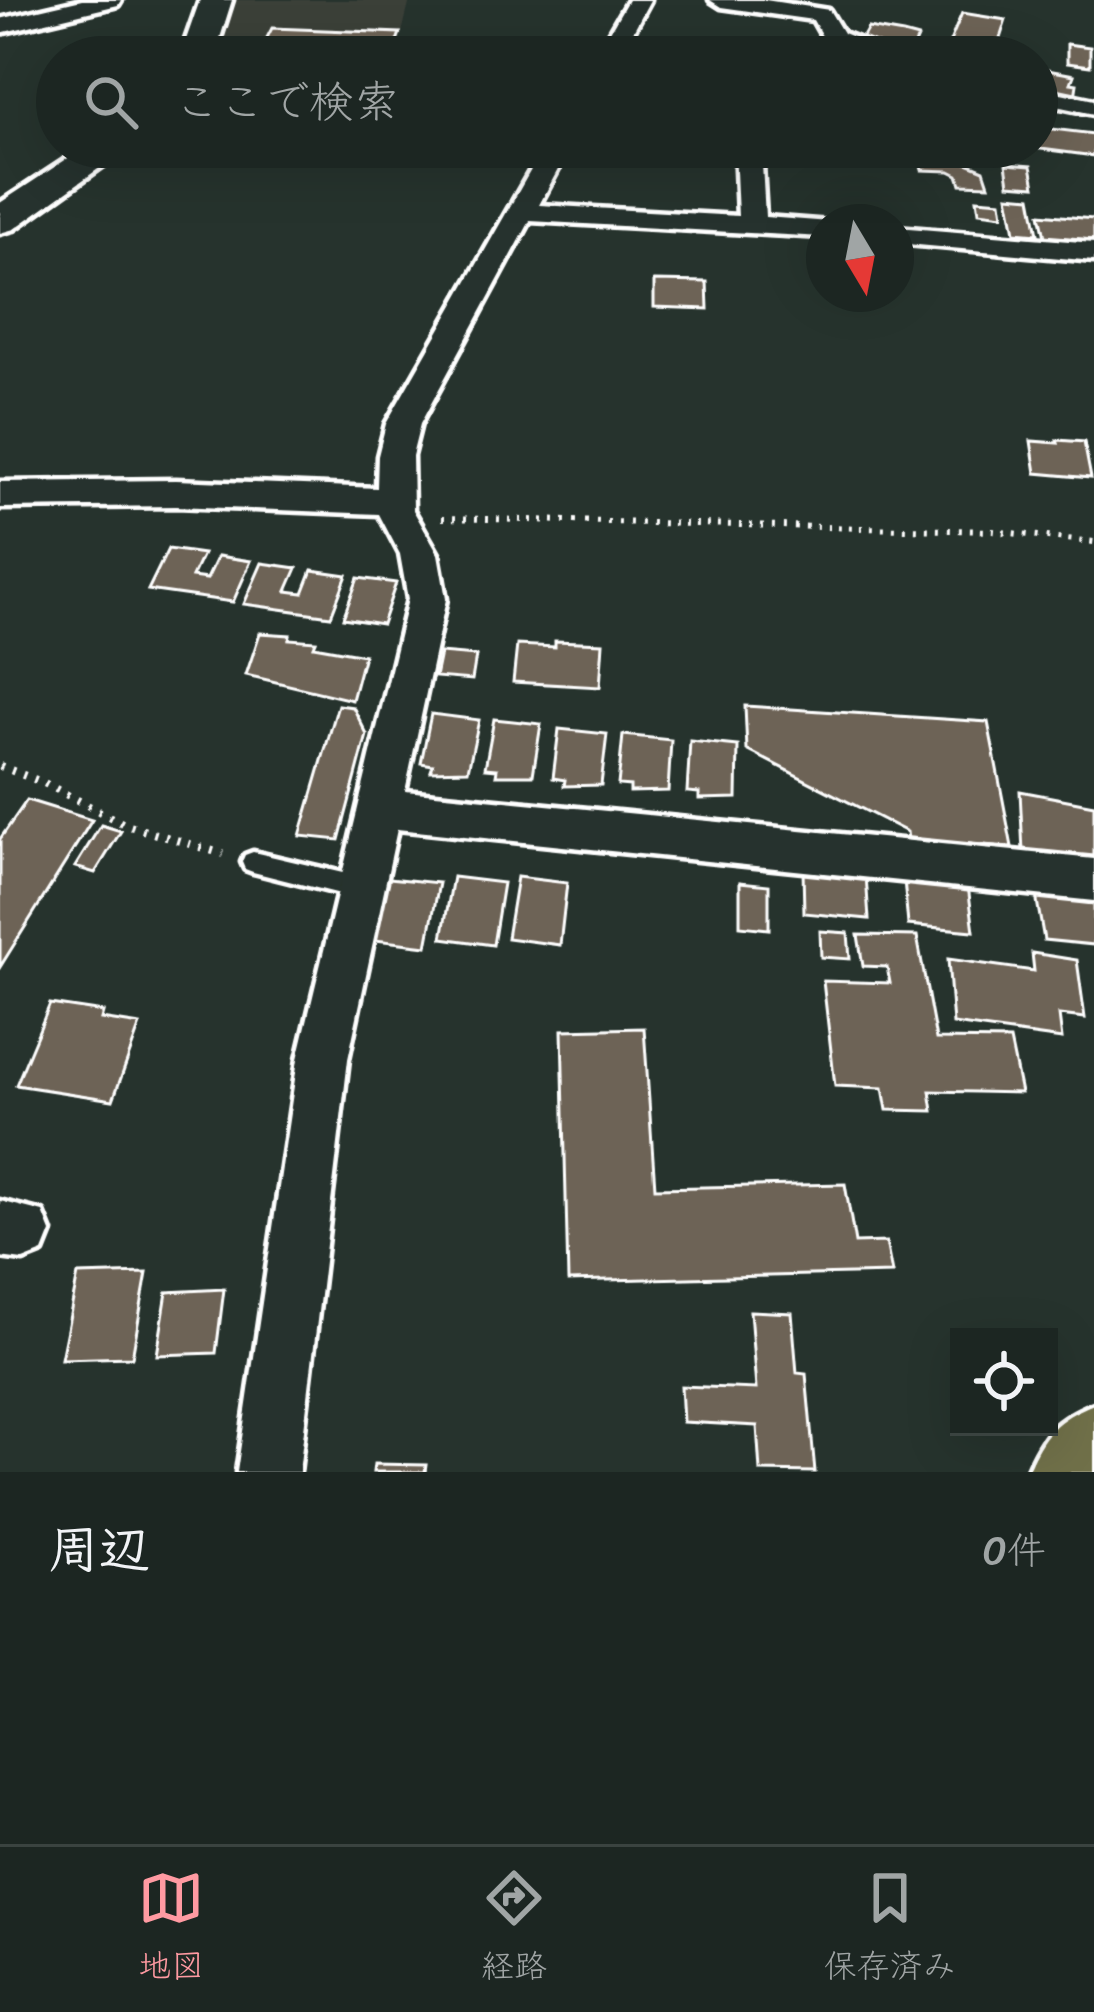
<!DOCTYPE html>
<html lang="ja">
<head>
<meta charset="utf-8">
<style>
	body { margin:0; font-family:Sriracha,"Klee One",sans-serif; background:#252e2a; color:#f1f3f6 }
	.controls { position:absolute; right:36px; bottom:36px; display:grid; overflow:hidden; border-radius:0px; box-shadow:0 12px 48px #0002 }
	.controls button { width:108px; height:108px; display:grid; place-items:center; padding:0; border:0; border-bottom:3px solid #3a4340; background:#1c2622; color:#f1f3f6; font:60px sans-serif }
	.compass { position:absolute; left:806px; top:204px; width:108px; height:108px; border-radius:50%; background:#1c2622; box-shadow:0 12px 48px #0002; rotate:170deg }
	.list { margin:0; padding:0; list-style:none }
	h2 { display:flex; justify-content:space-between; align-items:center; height:156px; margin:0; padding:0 48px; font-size:51px }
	h2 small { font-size:39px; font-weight:400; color:#a0a5a5 }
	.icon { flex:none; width:66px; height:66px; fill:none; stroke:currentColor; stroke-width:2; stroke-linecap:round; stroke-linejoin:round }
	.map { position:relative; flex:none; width:1094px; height:1472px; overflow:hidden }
	.search { position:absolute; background:#1c2622; box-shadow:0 12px 48px #0002; left:36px; right:36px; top:36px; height:132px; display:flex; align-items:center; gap:30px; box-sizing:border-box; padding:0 42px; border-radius:66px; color:#a0a5a5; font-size:45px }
	.sheet { height:372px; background:#1c2622 }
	nav { display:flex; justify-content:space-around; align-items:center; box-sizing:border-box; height:168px; border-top:3px solid #3a4340; background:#1c2622; font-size:33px; color:#a0a5a5 }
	nav a { display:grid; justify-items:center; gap:6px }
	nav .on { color:#ff9aa2 }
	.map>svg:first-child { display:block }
	.built { fill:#3b4139 }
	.building { fill:#6d6356; stroke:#fff; stroke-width:3 }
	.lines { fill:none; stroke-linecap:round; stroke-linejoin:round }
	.lane-casing { stroke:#fff; stroke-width:9 }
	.street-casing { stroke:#fff; stroke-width:9 }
	.secondary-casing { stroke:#fff; stroke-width:9 }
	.highway-casing { stroke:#fff; stroke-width:9 }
	.path-far1 { stroke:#fff; stroke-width:6; stroke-dasharray:3 8; stroke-linecap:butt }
	.path { stroke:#fff; stroke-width:8; stroke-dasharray:3 9; stroke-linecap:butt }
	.lane { fill:#26332d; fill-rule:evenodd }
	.street { fill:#26332d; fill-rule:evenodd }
	.secondary { fill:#26332d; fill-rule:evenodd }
	.highway { fill:#6f704a; fill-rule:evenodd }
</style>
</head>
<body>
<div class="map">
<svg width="1094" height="1472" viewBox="0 0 1094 1472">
	<rect width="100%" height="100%" fill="#26332d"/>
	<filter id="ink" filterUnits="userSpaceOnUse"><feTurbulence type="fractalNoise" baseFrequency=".00833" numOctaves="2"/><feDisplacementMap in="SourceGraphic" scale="24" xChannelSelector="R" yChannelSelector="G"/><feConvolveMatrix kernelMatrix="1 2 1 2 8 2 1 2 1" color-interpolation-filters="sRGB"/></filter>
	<g filter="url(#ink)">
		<path class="built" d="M226,0H410L396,57H209Z"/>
		<path class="building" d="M962,13L1006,20L995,54L949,44Z
			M272,28L400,33L391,57H257Z
			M868,28L903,34L918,38L912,51L860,42Z
			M1067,44L1090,47V66L1067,63Z
			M1037,68L1074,75L1071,83L1077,84L1075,97L1037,89Z
			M1044,128L1094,134V156L1026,147H1037V136L1044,137Z
			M918,155L965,157L967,163L984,170L989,185L961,184L958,175L950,171L922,170Z
			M1006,164L1031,166L1035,186L1009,184Z
			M1008,195L1031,197L1038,234L1015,232Z
			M977,199L1001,201L1003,215L979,212Z
			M1040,214L1094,219V240L1045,237Z
			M654,281L707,282L708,309L654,307Z
			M1057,440L1084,442L1091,478L1036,473L1031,441L1058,443Z
			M168,549L203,554L192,577L207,579L218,556L251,561L233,602L148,590Z
			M262,563L297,568L287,591L303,593L312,570L347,575L331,616L244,604Z
			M358,578L396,583L382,624L343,618Z
			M260,633L290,635L289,639L316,641L314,646L364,655L352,700L246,675Z
			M555,641L603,643L600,687L513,682L517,645L555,647Z
			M440,653L476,656L472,680L435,677Z
			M338,705L353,707L367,735L339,840L300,836Z
			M745,706L988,722L1012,847L908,840L907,832L747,750Z
			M431,714L479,720L468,770L431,771L433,765L421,763Z
			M494,719L541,724L533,775H496L497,769L485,768Z
			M559,729L607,734L601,785L564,786L565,780L553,778Z
			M623,735L671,740L668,791L630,792V786L618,785Z
			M690,741L738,746L737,798L699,799V793L687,792Z
			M1020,791L1094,805V865L1023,852Z
			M27,800L92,820L0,967V839Z
			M101,825L121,831L95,873L75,867Z
			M803,869L866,875L869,919L804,913Z
			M453,877L503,883L493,945L442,938Z
			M517,877L567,883L560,945L507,938Z
			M389,878L439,883L427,946L375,940Z
			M904,880L968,886L974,931L908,925Z
			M740,882L769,885V929L740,926Z
			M1036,895L1094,900V945L1044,940Z
			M820,931L848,933L850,959L821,957Z
			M858,935L917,936L936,1039L1010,1040L1021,1093L930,1091L933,1111L887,1110L883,1088L835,1086L823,981L890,983L887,967L863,966Z
			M1032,953L1077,960L1085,1018L1059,1015L1062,1039L953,1024L948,959L1034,971Z
			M50,1004L103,1012L101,1019L140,1025L113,1100L16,1085Z
			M644,1028L655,1188L845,1184L855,1243L886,1242L892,1273L568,1281L562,1030Z
			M147,1273L132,1357L61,1359L78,1275Z
			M224,1289L216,1353L157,1355L167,1292Z
			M750,1311L792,1313L797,1373L806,1374L815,1472L760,1471L757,1426L683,1422L681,1386L756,1389Z
			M374,1464L426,1465L425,1472H373Z"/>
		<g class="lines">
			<g class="lane-casing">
				<path id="lane" d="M253,852L364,878L372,881L376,889L372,897L364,900L253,872L245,869L242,862L245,855Z"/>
			</g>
			<g class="street-casing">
				<path id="street" d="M82,0H121L118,5L0,33V19Z
					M628,0H650L619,57H595Z
					M710,0H765L829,10L843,33L902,57H867L826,43L813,20L721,7Z
					M1037,88L1094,100V114L1037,102Z
					M544,147H570L539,205L738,216L735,147H761L765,217L830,222H824V237L530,221L420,424L412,456L413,510L438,554L446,599L405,791L1094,859V901L397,829L348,1059L299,1472H237L298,1059L408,599L400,554L379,514L176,506L0,508V482L176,480L377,488L378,456L386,424Z
					M896,227L1094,243V261L896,243Z
					M0,1201L43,1212L51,1232L43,1252L23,1260L0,1257Z"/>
			</g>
			<g class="secondary-casing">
				<path id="secondary" d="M200,0H232L214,57H180Z
					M85,147H129L14,229L0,233V203Z"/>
			</g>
			<g class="highway-casing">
				<path id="highway" d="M1094,1404V1472H1027C1043,1434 1056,1419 1094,1404Z"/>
			</g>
			<path class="path-far1" d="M442,518L992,531L1094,542"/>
			<path class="path" d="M0,766L44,783L126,825L223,854"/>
			<use href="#lane" class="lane"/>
			<use href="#street" class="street"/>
			<use href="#secondary" class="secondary"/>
			<use href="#highway" class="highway"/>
		</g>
	</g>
</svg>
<div class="controls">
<button><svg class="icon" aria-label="locate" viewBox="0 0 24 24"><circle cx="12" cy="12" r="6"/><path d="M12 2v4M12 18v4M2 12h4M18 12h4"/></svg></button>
</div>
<svg class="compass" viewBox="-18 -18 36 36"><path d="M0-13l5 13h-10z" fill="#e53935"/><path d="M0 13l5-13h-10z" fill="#a0a5a5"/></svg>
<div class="search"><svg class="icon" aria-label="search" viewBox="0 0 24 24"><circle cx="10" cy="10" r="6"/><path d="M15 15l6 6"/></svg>ここで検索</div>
</div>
<section class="sheet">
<h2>周辺<small>0件</small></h2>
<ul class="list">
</ul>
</section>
<nav>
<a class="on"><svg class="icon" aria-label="map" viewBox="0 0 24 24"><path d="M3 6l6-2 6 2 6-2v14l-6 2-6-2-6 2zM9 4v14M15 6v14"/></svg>地図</a>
<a><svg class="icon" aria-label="directions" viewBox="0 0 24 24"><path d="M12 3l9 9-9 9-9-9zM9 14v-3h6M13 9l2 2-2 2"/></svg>経路</a>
<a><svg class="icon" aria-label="saved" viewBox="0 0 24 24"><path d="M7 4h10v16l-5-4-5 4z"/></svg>保存済み</a>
</nav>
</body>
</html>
